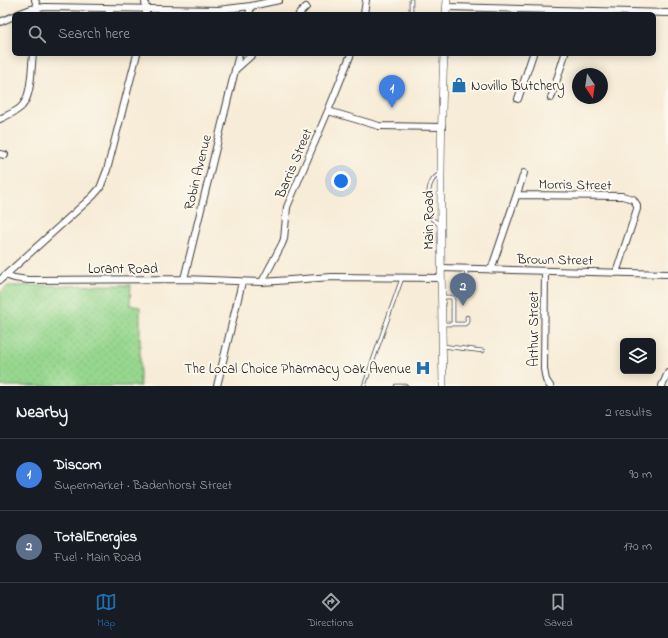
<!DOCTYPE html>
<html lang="en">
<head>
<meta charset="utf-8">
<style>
	body { margin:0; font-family:"Indie Flower",sans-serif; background:#20242c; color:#f1f3f6 }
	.controls { position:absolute; right:12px; bottom:12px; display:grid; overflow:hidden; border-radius:6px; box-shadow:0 2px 10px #0003 }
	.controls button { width:36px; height:36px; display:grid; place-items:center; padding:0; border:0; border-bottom:1px solid #363941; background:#171b24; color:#f1f3f6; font:20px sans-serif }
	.compass { position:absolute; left:572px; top:68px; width:36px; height:36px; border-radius:50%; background:#171b24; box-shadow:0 2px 10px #0003; rotate:167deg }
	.you { position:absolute; left:341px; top:181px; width:14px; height:14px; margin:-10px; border:3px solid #fff; border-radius:50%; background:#1a73e8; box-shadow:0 0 0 6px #1a73e833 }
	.badge { display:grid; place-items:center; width:26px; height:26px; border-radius:50%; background:#1f6fb2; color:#fff; font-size:13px; font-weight:700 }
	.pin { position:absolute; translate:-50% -33px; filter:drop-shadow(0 1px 2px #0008) }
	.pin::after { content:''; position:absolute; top:21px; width:14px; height:12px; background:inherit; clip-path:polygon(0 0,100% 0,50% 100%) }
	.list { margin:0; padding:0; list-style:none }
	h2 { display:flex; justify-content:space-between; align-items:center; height:52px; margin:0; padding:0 16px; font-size:17px }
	h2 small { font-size:13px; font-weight:400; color:#9ea1a6 }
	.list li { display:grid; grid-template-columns:26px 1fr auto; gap:12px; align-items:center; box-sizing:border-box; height:72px; padding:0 16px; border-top:1px solid #363941 }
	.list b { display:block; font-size:15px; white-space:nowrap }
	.list p { margin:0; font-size:13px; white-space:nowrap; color:#9ea1a6 }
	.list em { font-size:13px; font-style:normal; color:#9ea1a6 }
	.icon { flex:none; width:22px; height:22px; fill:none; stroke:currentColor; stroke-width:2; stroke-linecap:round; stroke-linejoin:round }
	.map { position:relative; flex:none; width:668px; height:386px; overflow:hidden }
	.search { position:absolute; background:#171b24; box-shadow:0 2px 10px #0003; left:12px; right:12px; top:12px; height:44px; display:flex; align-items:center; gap:10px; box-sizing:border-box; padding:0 14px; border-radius:6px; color:#9ea1a6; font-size:15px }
	.sheet { height:196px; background:#171b24 }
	nav { display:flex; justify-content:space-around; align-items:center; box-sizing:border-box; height:56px; border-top:1px solid #363941; background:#171b24; font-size:11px; color:#9ea1a6 }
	nav a { display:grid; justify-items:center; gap:2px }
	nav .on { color:#1f6fb2 }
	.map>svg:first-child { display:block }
	.grass { fill:url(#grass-dots); stroke:#597a55 }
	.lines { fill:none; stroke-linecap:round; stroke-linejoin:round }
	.service-casing { stroke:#3d3b38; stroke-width:4.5 }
	.minor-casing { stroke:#3d3b38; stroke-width:8 }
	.tertiary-casing { stroke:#3d3b38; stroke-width:8 }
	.service { stroke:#fff; stroke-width:3 }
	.minor { stroke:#fff; stroke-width:6 }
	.tertiary { stroke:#fff; stroke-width:7 }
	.labels { text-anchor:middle; stroke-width:4; stroke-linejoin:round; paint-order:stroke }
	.poi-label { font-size:14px; fill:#1c1c1c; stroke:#fbf7ec; text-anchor:start }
	.street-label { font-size:14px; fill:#1c1c1c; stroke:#fbf7ec }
</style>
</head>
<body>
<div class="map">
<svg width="668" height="386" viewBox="0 0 668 386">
	<defs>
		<pattern id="grass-dots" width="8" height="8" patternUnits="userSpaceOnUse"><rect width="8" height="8" fill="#96d78e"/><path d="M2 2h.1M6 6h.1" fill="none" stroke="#81b87a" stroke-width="1.8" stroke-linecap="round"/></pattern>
	</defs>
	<rect width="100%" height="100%" fill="#fbf7ec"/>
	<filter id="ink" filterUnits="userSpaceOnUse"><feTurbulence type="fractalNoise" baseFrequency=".025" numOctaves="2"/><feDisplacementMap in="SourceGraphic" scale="8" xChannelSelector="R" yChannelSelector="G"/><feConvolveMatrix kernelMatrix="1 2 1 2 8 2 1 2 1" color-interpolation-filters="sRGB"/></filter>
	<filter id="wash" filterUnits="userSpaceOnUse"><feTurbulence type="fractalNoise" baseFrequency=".012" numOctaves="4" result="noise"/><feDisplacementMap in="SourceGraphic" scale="16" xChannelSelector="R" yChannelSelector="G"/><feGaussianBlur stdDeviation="0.9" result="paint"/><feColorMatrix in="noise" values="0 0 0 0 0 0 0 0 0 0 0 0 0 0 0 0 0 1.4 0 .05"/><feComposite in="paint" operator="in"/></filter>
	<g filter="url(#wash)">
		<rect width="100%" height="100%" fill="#f7ecd7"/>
		<path class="grass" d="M131,285L130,305L140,307V386H0V293L8,286Z"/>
	</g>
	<g filter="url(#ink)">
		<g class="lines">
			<g class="service-casing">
				<path id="service" d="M411,0V13
					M428,198C429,187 430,179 441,173
					M428,210L432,219L440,225
					M466,269L467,295
					M443,297H451L453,299V324
					M442,324H465L467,322V317
					M442,346L483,351
					M364,386L402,278
					M396,386H406"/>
			</g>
			<g class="minor-casing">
				<path id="minor" d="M35,0L38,8L37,14
					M145,0L146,14
					M447,7L668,13
					M18,14L31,9L45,7L218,10L251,6L279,0
					M249,14L251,6
					M299,14L306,7
					M364,14L366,0
					M0,22L14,16
					M235,70L253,54
					M551,98L565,54
					M518,99L533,54
					M328,111L379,126L442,127
					M0,119C7,115 17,112 22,106C32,95 31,68 33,54
					M0,154L5,155
					M517,195L622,196L633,199L637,205V209L616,273
					M441,268L668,274
					M491,270L524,173
					M545,271L544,369L546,380L550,386
					M5,275L14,278L28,280L184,279L262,282L332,277L441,278
					M184,279L239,54
					M0,280L93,196L100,188L107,170L137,54
					M262,282L282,244L284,239L287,207L328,111L351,54
					M217,386L242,282
					M662,386L668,373"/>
			</g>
			<g class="tertiary-casing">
				<path id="tertiary" d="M446,14L447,0
					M443,386C441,276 439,164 444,54"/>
			</g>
			<use href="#service" class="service"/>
			<use href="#minor" class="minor"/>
			<use href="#tertiary" class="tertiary"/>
		</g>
	</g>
	<defs>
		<g id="shop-bare" transform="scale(1.2)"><path d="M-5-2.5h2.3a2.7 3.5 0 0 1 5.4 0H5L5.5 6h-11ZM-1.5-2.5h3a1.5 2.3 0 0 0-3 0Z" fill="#1f6fb2" stroke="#fbf7ec" stroke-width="2.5" paint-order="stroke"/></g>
		<g id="hospital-bare" transform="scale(1.2)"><path d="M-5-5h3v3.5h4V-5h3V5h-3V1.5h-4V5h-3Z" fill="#1f6fb2" stroke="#fbf7ec" stroke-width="2.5" paint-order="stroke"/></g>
	</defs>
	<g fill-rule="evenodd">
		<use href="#shop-bare" x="459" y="85"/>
		<use href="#hospital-bare" x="423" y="368"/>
	</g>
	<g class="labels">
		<g class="poi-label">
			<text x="471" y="90">Novillo Butchery</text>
			<text x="411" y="373" text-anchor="end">The Local Choice Pharmacy Oak Avenue</text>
		</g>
		<g class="street-label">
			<text transform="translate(293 163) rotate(-67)" y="5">Barris Street</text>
			<text transform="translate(197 172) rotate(-76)" y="5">Robin Avenue</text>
			<text transform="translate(575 184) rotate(1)" y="5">Morris Street</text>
			<text transform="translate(428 220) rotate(-90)" y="5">Main Road</text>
			<text transform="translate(555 259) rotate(1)" y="5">Brown Street</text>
			<text x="123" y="273">Lorant Road</text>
			<text transform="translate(533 329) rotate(-90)" y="5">Arthur Street</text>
		</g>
	</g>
</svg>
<div class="controls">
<button><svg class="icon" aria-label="layers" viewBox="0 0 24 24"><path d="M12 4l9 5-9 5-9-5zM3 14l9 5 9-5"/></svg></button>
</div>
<svg class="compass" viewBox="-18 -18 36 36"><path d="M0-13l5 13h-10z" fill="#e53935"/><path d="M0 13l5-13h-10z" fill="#9ea1a6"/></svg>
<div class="you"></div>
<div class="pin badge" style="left:392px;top:108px;background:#3f7fe0">1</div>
<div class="pin badge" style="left:463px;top:306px;background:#5c6f8a">2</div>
<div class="search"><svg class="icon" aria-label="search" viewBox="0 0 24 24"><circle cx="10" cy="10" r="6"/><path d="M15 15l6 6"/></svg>Search here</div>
</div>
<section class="sheet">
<h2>Nearby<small>2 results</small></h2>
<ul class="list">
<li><span class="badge" style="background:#3f7fe0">1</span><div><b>Discom</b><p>Supermarket · Badenhorst Street</p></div><em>90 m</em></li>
<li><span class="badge" style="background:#5c6f8a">2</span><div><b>TotalEnergies</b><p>Fuel · Main Road</p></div><em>170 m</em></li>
</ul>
</section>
<nav>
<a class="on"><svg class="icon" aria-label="map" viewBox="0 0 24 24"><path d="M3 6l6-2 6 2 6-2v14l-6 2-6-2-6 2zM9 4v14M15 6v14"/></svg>Map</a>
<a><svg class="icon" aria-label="directions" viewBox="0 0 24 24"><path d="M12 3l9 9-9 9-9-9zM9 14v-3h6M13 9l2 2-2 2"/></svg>Directions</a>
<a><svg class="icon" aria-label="saved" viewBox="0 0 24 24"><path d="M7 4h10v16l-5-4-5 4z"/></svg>Saved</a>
</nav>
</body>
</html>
